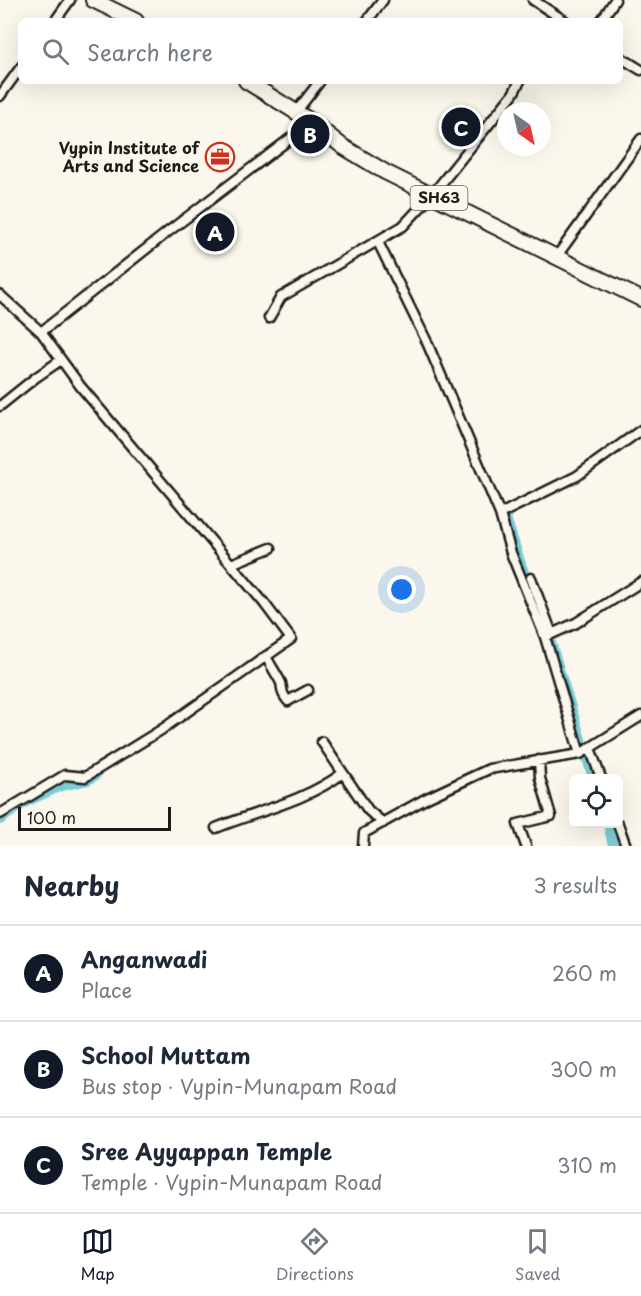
<!DOCTYPE html>
<html lang="en">
<head>
<meta charset="utf-8">
<style>
	body { margin:0; font-family:"Playpen Sans",sans-serif; background:#f6f6f7; color:#1f2937 }
	.controls { position:absolute; right:18px; bottom:18px; display:grid; overflow:hidden; border-radius:9px; box-shadow:0 6px 24px #0002 }
	.controls button { width:54px; height:54px; display:grid; place-items:center; padding:0; border:0; border-bottom:2px solid #e0e1e3; background:#fff; color:#1f2937; font:30px sans-serif }
	.compass { position:absolute; left:497px; top:102px; width:54px; height:54px; border-radius:50%; background:#fff; box-shadow:0 6px 24px #0002; rotate:146deg }
	.scale { position:absolute; left:18px; bottom:15px; width:153px; box-sizing:border-box; padding-left:6px; border:3px solid #1c1c1c; border-top:0; font-size:16px; line-height:21px; white-space:nowrap; color:#1c1c1c; -webkit-text-stroke:4px #fbf7ec; paint-order:stroke }
	.you { position:absolute; left:402px; top:590px; width:21px; height:21px; margin:-15px; border:4px solid #fff; border-radius:50%; background:#1a73e8; box-shadow:0 0 0 9px #1a73e833 }
	.badge { display:grid; place-items:center; width:39px; height:39px; border-radius:50%; background:#111827; color:#fff; font-size:20px; font-weight:700 }
	.pin { position:absolute; translate:-50% -50%; border:3px solid #fff; box-shadow:0 2px 6px #0006 }
	.list { margin:0; padding:0; list-style:none }
	h2 { display:flex; justify-content:space-between; align-items:center; height:78px; margin:0; padding:0 24px; font-size:26px }
	h2 small { font-size:20px; font-weight:400; color:#747a83 }
	.list li { display:grid; grid-template-columns:39px 1fr auto; gap:18px; align-items:center; box-sizing:border-box; height:96px; padding:0 24px; border-top:2px solid #e0e1e3 }
	.list b { display:block; font-size:22px; white-space:nowrap }
	.list p { margin:0; font-size:20px; white-space:nowrap; color:#747a83 }
	.list em { font-size:20px; font-style:normal; color:#747a83 }
	.icon { flex:none; width:33px; height:33px; fill:none; stroke:currentColor; stroke-width:2; stroke-linecap:round; stroke-linejoin:round }
	.map { position:relative; flex:none; width:641px; height:846px; overflow:hidden }
	.search { position:absolute; background:#fff; box-shadow:0 6px 24px #0002; left:18px; right:18px; top:18px; height:66px; display:flex; align-items:center; gap:15px; box-sizing:border-box; padding:0 21px; border-radius:9px; color:#747a83; font-size:22px }
	.sheet { height:366px; background:#fff }
	nav { display:flex; justify-content:space-around; align-items:center; box-sizing:border-box; height:84px; border-top:2px solid #e0e1e3; background:#fff; font-size:16px; color:#747a83 }
	nav a { display:grid; justify-items:center; gap:3px }
	nav .on { color:#111827 }
	.map>svg:first-child { display:block }
	.lines { fill:none; stroke-linecap:round; stroke-linejoin:round }
	.canal { stroke:#7bccd4; stroke-width:10 }
	.street-casing { stroke:#1c1c1c; stroke-width:13 }
	.primary-casing { stroke:#1c1c1c; stroke-width:18 }
	.street { stroke:#fbf7ec; stroke-width:8 }
	.primary { stroke:#fbf7ec; stroke-width:14 }
	.labels { text-anchor:middle; stroke-width:6; stroke-linejoin:round; paint-order:stroke }
	.shield { fill:#fbf7ec; stroke:#5f5e5a; stroke-width:1.5 }
	.shield-label { font-size:15px; font-weight:bold; fill:#1c1c1c }
	.poi-label { font-size:16px; font-weight:bold; fill:#1c1c1c; stroke:#fbf7ec; text-anchor:end }
</style>
</head>
<body>
<div class="map">
<svg width="641" height="846" viewBox="0 0 641 846">
	<rect width="100%" height="100%" fill="#fbf7ec"/>
	<filter id="ink" filterUnits="userSpaceOnUse"><feTurbulence type="fractalNoise" baseFrequency=".0167" numOctaves="2"/><feDisplacementMap in="SourceGraphic" scale="12" xChannelSelector="R" yChannelSelector="G"/><feConvolveMatrix kernelMatrix="1 2 1 2 8 2 1 2 1" color-interpolation-filters="sRGB"/></filter>
	<g filter="url(#ink)">
		<g class="lines">
			<path class="canal" d="M505,515L523,570L535,599
				M547,630L593,778
				M0,820L26,802L61,786L88,780L96,775
				M608,824L613,846"/>
			<g class="street-casing">
				<path id="street" d="M533,0L565,21
					M55,21L70,0
					M367,21L383,0
					M601,21L615,0
					M620,57L641,70
					M0,96L21,67
					M296,112L320,81
					M378,242L426,340L500,514L511,553L545,637L580,754
					M557,256L641,139
					M0,295L41,332L81,387L264,603L291,639L161,730L85,777L65,775L0,814
					M269,318L281,297L403,226L432,195L513,94L520,81
					M41,332L169,231L312,122
					M0,406L35,378L61,360
					M500,514L577,476L641,430
					M231,564L271,548
					M531,578L552,634
					M545,637L576,623L641,582
					M266,656C269,663 279,678 281,683C283,692 281,692 288,701L308,690
					M322,742L368,810L383,823
					M590,748L601,778
					M618,824L626,846
					M216,828C258,811 306,801 343,773
					M363,846L364,833L427,798L489,769L580,754L641,716
					M526,846L518,824L551,816L540,778L539,760"/>
			</g>
			<g class="primary-casing">
				<path id="primary" d="M93,0L136,21
					M246,81L312,122L342,146L385,172L641,299"/>
			</g>
			<use href="#street" class="street"/>
			<use href="#primary" class="primary"/>
		</g>
	</g>
	<defs>
		<g id="office-ring" transform="scale(1.5)"><circle r="9.5" fill="#fbf7ec" stroke="#c8321e" stroke-width="1.5"/><path d="M-6-3h4V-5.5h4V-3h4V5H-6ZM-1-4.5V-3h2v-1.5ZM-6 0V1H6V0Z" fill="#c8321e"/></g>
	</defs>
	<g fill-rule="evenodd">
		<use href="#office-ring" x="220" y="157"/>
	</g>
	<g class="labels">
		<rect class="shield" x="410.5" y="186" width="57" height="24" rx="4.5"/>
		<g class="shield-label">
			<text x="439" y="203">SH63</text>
		</g>
		<g class="poi-label">
			<text x="199" y="154">Vypin Institute of<tspan x="199" dy="18">Arts and Science</tspan></text>
		</g>
	</g>
</svg>
<div class="controls">
<button><svg class="icon" aria-label="locate" viewBox="0 0 24 24"><circle cx="12" cy="12" r="6"/><path d="M12 2v4M12 18v4M2 12h4M18 12h4"/></svg></button>
</div>
<svg class="compass" viewBox="-18 -18 36 36"><path d="M0-13l5 13h-10z" fill="#e53935"/><path d="M0 13l5-13h-10z" fill="#747a83"/></svg>
<div class="scale">100 m</div>
<div class="you"></div>
<div class="pin badge" style="left:215px;top:232px">A</div>
<div class="pin badge" style="left:310px;top:134px">B</div>
<div class="pin badge" style="left:461px;top:127px">C</div>
<div class="search"><svg class="icon" aria-label="search" viewBox="0 0 24 24"><circle cx="10" cy="10" r="6"/><path d="M15 15l6 6"/></svg>Search here</div>
</div>
<section class="sheet">
<h2>Nearby<small>3 results</small></h2>
<ul class="list">
<li><span class="badge">A</span><div><b>Anganwadi</b><p>Place</p></div><em>260 m</em></li>
<li><span class="badge">B</span><div><b>School Muttam</b><p>Bus stop · Vypin-Munapam Road</p></div><em>300 m</em></li>
<li><span class="badge">C</span><div><b>Sree Ayyappan Temple</b><p>Temple · Vypin-Munapam Road</p></div><em>310 m</em></li>
</ul>
</section>
<nav>
<a class="on"><svg class="icon" aria-label="map" viewBox="0 0 24 24"><path d="M3 6l6-2 6 2 6-2v14l-6 2-6-2-6 2zM9 4v14M15 6v14"/></svg>Map</a>
<a><svg class="icon" aria-label="directions" viewBox="0 0 24 24"><path d="M12 3l9 9-9 9-9-9zM9 14v-3h6M13 9l2 2-2 2"/></svg>Directions</a>
<a><svg class="icon" aria-label="saved" viewBox="0 0 24 24"><path d="M7 4h10v16l-5-4-5 4z"/></svg>Saved</a>
</nav>
</body>
</html>
